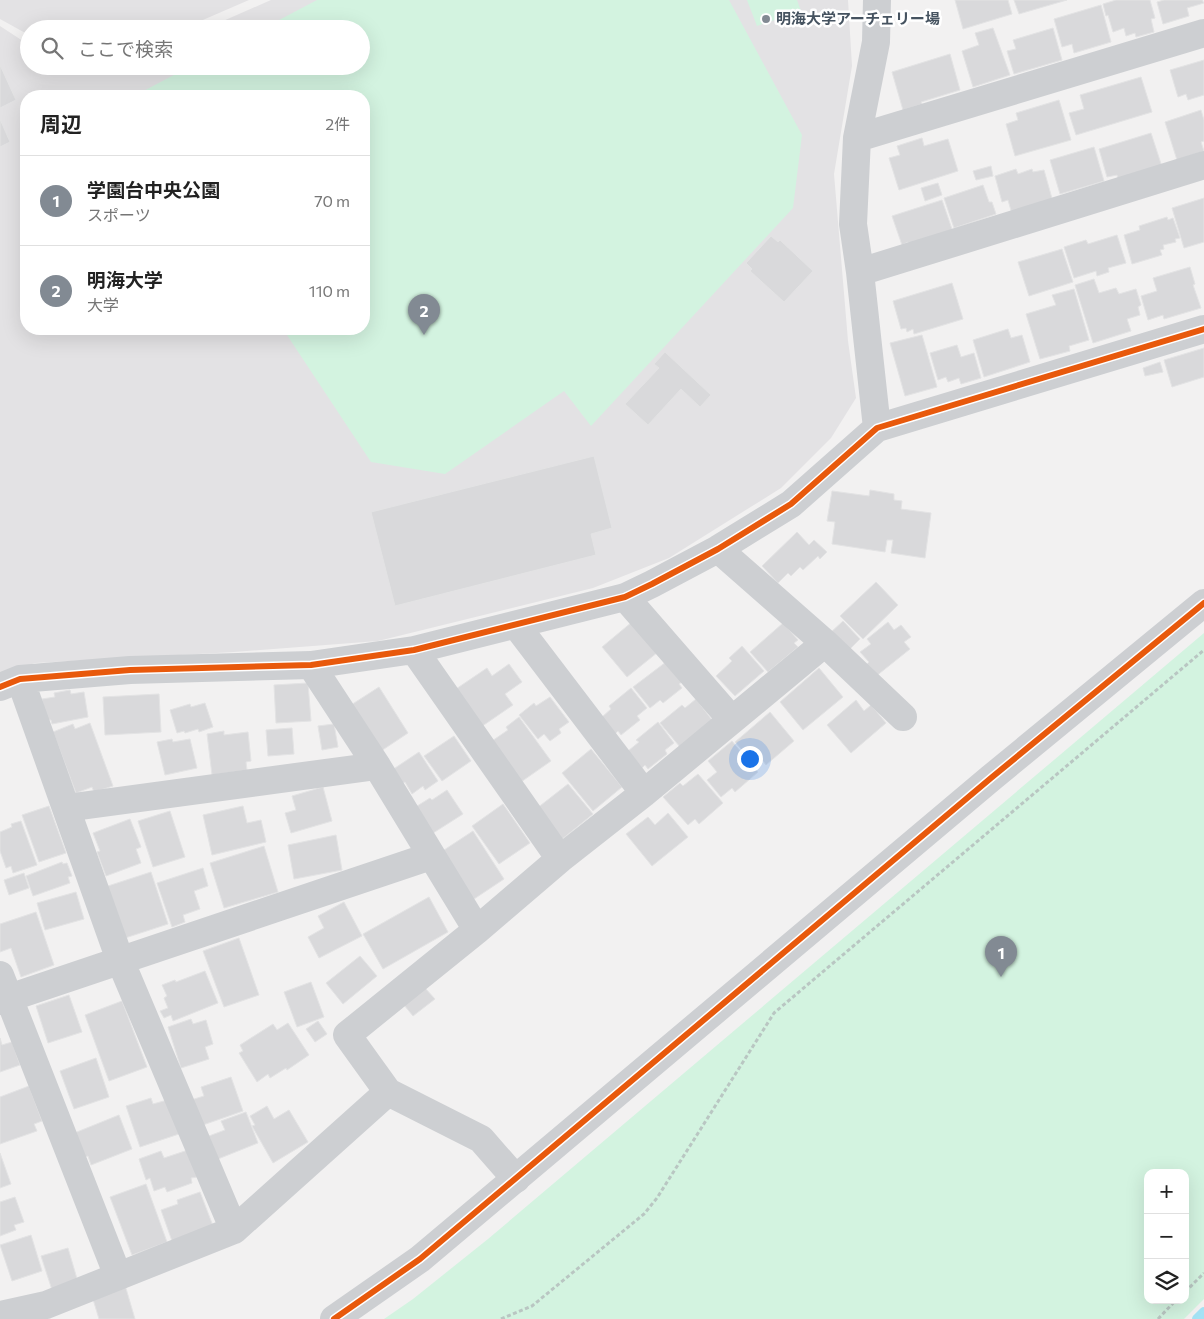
<!DOCTYPE html>
<html lang="ja">
<head>
<meta charset="utf-8">
<style>
	body { margin:0; font-family:Commissioner,"Noto Sans JP",sans-serif; background:#f2f2f2; color:#222 }
	.controls { position:absolute; right:15px; bottom:15px; display:grid; overflow:hidden; border-radius:10px; box-shadow:0 5px 20px #0002 }
	.controls button { width:45px; height:45px; display:grid; place-items:center; padding:0; border:0; border-bottom:1px solid #e0e0e0; background:#fff; color:#222; font:25px sans-serif }
	.you { position:absolute; left:749px; top:758px; width:18px; height:18px; margin:-12px; border:4px solid #fff; border-radius:50%; background:#1a73e8; box-shadow:0 0 0 8px #1a73e833 }
	.badge { display:grid; place-items:center; width:32px; height:32px; border-radius:50%; background:#828a93; color:#fff; font-size:16px; font-weight:700 }
	.pin { position:absolute; translate:-50% -41px; filter:drop-shadow(0 1px 2px #0008) }
	.pin::after { content:''; position:absolute; top:26px; width:18px; height:15px; background:inherit; clip-path:polygon(0 0,100% 0,50% 100%) }
	.list { margin:0; padding:0; list-style:none }
	h2 { display:flex; justify-content:space-between; align-items:center; height:65px; margin:0; padding:0 20px; font-size:21px }
	h2 small { font-size:16px; font-weight:400; color:#767676 }
	.list li { display:grid; grid-template-columns:32px 1fr auto; gap:15px; align-items:center; box-sizing:border-box; height:90px; padding:0 20px; border-top:1px solid #e0e0e0 }
	.list b { display:block; font-size:19px; white-space:nowrap }
	.list p { margin:0; font-size:16px; white-space:nowrap; color:#767676 }
	.list em { font-size:16px; font-style:normal; color:#767676 }
	.icon { flex:none; width:28px; height:28px; fill:none; stroke:currentColor; stroke-width:2; stroke-linecap:round; stroke-linejoin:round }
	.map { position:relative; flex:none; width:1204px; height:1319px; overflow:hidden }
	.search { position:absolute; background:#fff; box-shadow:0 5px 20px #0002; left:20px; top:20px; width:350px; height:55px; display:flex; align-items:center; gap:12px; box-sizing:border-box; padding:0 18px; border-radius:28px; color:#767676; font-size:19px }
	.panel { position:absolute; background:#fff; box-shadow:0 5px 20px #0002; left:20px; top:90px; width:350px; height:245px; border-radius:20px }
	.map>svg:first-child { display:block }
	.education { fill:#e3e2e4; fill-rule:evenodd }
	.green { fill:#d3f3e0; fill-rule:evenodd }
	.lines { fill:none; stroke-linecap:round; stroke-linejoin:round }
	.stream { stroke:#a4e2f4; stroke-width:10 }
	.building { fill:#d9d9db; stroke:#e3e3e4 }
	.path { stroke:#b9c6c2; stroke-width:3; stroke-dasharray:4 2.5; stroke-linecap:butt }
	.minor { stroke:#cdcfd2; stroke-width:28 }
	.tertiary { stroke:#cdcfd2; stroke-width:28 }
	.cycleway-casing { stroke:#fff; stroke-width:9 }
	.cycleway { stroke:#e8590c; stroke-width:6 }
	.poi-dot { fill:#828a93; stroke:#fff; stroke-width:2 }
	.labels { text-anchor:middle; stroke-width:5; stroke-linejoin:round; paint-order:stroke }
	.poi-label { font-size:15px; font-weight:bold; fill:#465360; stroke:#fff; text-anchor:start }
</style>
</head>
<body>
<div class="map">
<svg width="1204" height="1319" viewBox="0 0 1204 1319">
	<rect width="100%" height="100%" fill="#f2f1f1"/>
	<path class="education" d="M0,0H249L182,29H29V35L0,19Z
		M271,0H848L852,66L834,174L848,341L856,398L831,438L781,488L669,558L593,588L378,641L234,652L35,663L0,674V26L29,45V66H108L116,68L120,66H361V29H205ZM26,96H364V329H26Z"/>
	<path class="green" d="M317,0H729L802,135L793,208L591,426L564,391L445,474L371,462L283,329H364V96H134L191,66H361V29H262Z
		M747,0H797L801,11L757,26Z
		M1204,633V1299L1184,1319H384L413,1299L488,1239ZM1148,1173H1185V1300H1148Z"/>
	<g class="lines">
		<path class="stream" d="M1197,1319L1204,1312"/>
	</g>
	<path class="building" d="M955,0H1008L1012,14L963,29Z
		M1014,0H1067L1019,14Z
		M1116,0H1150L1155,18L1151,19L1154,32L1136,37L1135,33L1126,36L1124,28L1113,32L1108,15L1106,16L1103,4Z
		M1164,0H1202L1204,3L1187,8L1189,16L1163,24L1157,2Z
		M1101,5L1111,42L1074,53L1072,44L1062,47L1054,19Z
		M993,28L1010,75L973,87L962,51L979,45L975,33Z
		M1053,28L1062,60L1014,74L1007,51L1016,49L1013,40Z
		M950,54L960,90L921,102L922,104L903,110L892,72Z
		M1204,60V95L1188,100L1186,94L1178,97L1170,70Z
		M0,65L16,100L0,108Z
		M1141,77L1152,112L1076,135L1069,113L1084,109L1080,95Z
		M1059,100L1071,140L1015,156L1006,124L1018,120L1016,113Z
		M1201,110L1204,120V141L1201,142L1204,151L1177,160L1165,122Z
		M0,119L10,142L0,147Z
		M1151,133L1163,170L1119,183L1117,175L1107,177L1099,149Z
		M922,138L924,146L948,139L958,171L899,190L889,158L900,155L897,146Z
		M1094,147L1104,181L1060,194L1050,160Z
		M991,166L993,176L976,180L973,171Z
		M1016,169L1018,174L1032,169L1033,172L1044,170L1053,202L1012,214L1008,200L1002,202L995,176Z
		M938,183L942,195L925,201L921,188Z
		M983,185L989,202H992L996,214L954,228L944,198Z
		M1204,198V242L1184,248L1172,208Z
		M942,200L954,235L909,245L908,242L902,245L892,216Z
		M1167,217L1168,220L1173,218L1180,238L1175,239L1176,242L1163,245L1164,249L1160,250L1162,255L1132,264L1124,235L1140,230L1139,226Z
		M1117,235L1126,263L1108,268L1109,272L1097,276L1096,271L1074,278L1064,247L1086,240L1088,244Z
		M771,236L778,242L780,240L813,271L784,302L750,271L752,269L746,263Z
		M1062,249L1073,282L1029,296L1018,262Z
		M1190,267L1195,284L1193,285L1201,308L1164,319L1163,315L1148,320L1141,296L1157,291L1153,278Z
		M1094,279L1099,293L1116,288L1119,294L1136,289L1141,305L1138,307L1140,315L1127,319L1131,331L1093,343L1075,285Z
		M952,283L963,319L914,334L913,329L907,332L906,328L901,329L893,301Z
		M1074,289L1089,340L1069,346L1070,351L1040,359L1026,314L1056,305L1052,295Z
		M1008,329L1011,338L1022,335L1030,362L984,377L973,340Z
		M922,335L937,387L905,396L890,343Z
		M957,345L961,357L974,353L981,378L961,384L959,378L948,382L946,377L938,380L930,353Z
		M1204,348V377L1172,387L1164,360Z
		M665,352L711,395L700,407L681,389L648,425L625,404L659,368L654,364Z
		M1160,362L1163,372L1145,376L1143,368Z
		M594,456L612,528L591,534L596,555L395,606L371,512Z
		M870,490L894,494V500L902,501L901,509L931,513L925,558L891,553L893,540H887L885,552L832,544L835,522L827,521L832,491L869,496Z
		M797,532L809,545L814,540L827,552L820,559L818,556L803,570L800,567L791,576L788,573L778,583L762,566Z
		M876,582L898,605L863,639L840,616Z
		M843,621L860,639L847,652L829,634Z
		M632,622L658,652L627,677L602,647Z
		M888,622L894,630L901,625L911,637L904,642L910,649L875,677L866,665L869,662L860,652L871,644L867,639Z
		M783,623L798,640L794,643L798,647L768,672L750,652Z
		M742,646L764,671L735,696L716,676L732,661L729,658Z
		M666,662L682,682L679,684L682,688L663,703L660,700L650,708L633,687Z
		M509,664L522,682L505,694L513,705L481,727L456,689L487,668L492,676Z
		M819,668L843,697L803,730L780,702Z
		M308,683L311,721L276,723L274,685Z
		M379,687L408,733L381,751L351,705Z
		M631,688L647,708L637,716L640,720L621,735L618,731L615,734L602,717L611,709L609,706Z
		M70,690L71,694L84,692L88,717L52,724L51,720H46L42,699L55,697L54,693Z
		M159,694L161,732L105,735L103,697Z
		M550,697L569,722L559,729L561,733L550,741L544,734L538,739L519,715L534,703L536,706Z
		M696,699L712,720L680,747L660,723L682,705L685,708Z
		M856,700L864,711L871,705L886,723L851,753L827,725Z
		M205,703L213,727L199,732L198,729L185,733L184,731L177,733L170,710L190,704L191,707Z
		M770,712L794,741L766,765L763,761L756,767L735,742Z
		M519,717L551,761L521,782L492,741L508,730L506,727Z
		M658,722L674,743L665,750L667,754L648,769L645,765L642,768L628,751L639,742L636,740Z
		M90,723L113,786L94,792L92,787L76,793L53,732L73,724L75,729Z
		M334,724L338,747L322,750L318,726Z
		M292,728L294,754L268,756L266,730Z
		M224,731V735L248,732L251,761L246,762L247,770L212,775L207,734Z
		M454,736L471,761L442,781L424,756Z
		M172,739L173,742L190,739L197,768L165,775L157,742Z
		M732,741L758,772L735,792L732,788L721,797L707,780L717,772L708,761Z
		M591,749L622,787L593,811L562,773Z
		M419,752L438,781L425,790L423,786L412,794L405,782L401,784L392,770Z
		M698,774L723,803L699,824L695,819L688,825L663,797L680,783L683,786Z
		M568,784L593,814L561,840L536,809Z
		M323,787L332,821L291,833L285,813L296,810L292,796Z
		M447,790L463,814L430,835L414,808L430,798L432,800Z
		M503,804L530,843L499,864L472,826Z
		M49,806L66,853L39,862L22,815Z
		M243,806L247,823L261,820L266,842L212,855L203,815Z
		M170,811L185,857L153,867L138,821Z
		M668,813L688,837L652,866L626,834L648,817L655,825Z
		M130,819L141,847L136,849L141,863L106,876L97,852L100,851L93,833Z
		M21,821L37,865L13,873L11,866L6,868L0,851V832L12,827L11,824Z
		M473,831L504,879L474,899L438,854Z
		M336,835L342,870L294,879L288,845Z
		M264,846L278,892L224,908L210,863Z
		M62,862L63,864L67,863L72,876L68,877L70,883L33,896L26,876Z
		M203,868L208,886L194,891L200,909L183,915L185,922L172,927L157,883Z
		M151,872L168,924L122,939L105,887Z
		M24,873L29,888L9,895L4,880Z
		M76,892L84,919L45,930L37,903Z
		M429,897L448,932L383,969L363,934Z
		M344,902L362,936L319,958L308,937L324,928L318,916Z
		M36,912L54,965L21,977L11,948L0,952V924Z
		M239,938L259,995L224,1007L203,951Z
		M360,956L377,976L343,1004L326,983Z
		M205,971L218,1003L173,1021L171,1015L164,1018L160,1011L168,1008L164,998L167,996L162,985L175,980L176,982Z
		M311,982L324,1017L297,1027L284,992Z
		M425,988L435,999L413,1016L404,1005Z
		M69,995L82,1032L48,1043L36,1006Z
		M122,1001L147,1067L109,1081L85,1015Z
		M191,1019L193,1024L206,1020L213,1044L205,1047L209,1059L181,1068L168,1027Z
		M318,1021L327,1034L315,1042L306,1029Z
		M288,1023L309,1055L287,1070L286,1068L270,1078L268,1074L257,1082L239,1053L243,1051L240,1045L273,1024L277,1030Z
		M0,1038L2,1045L12,1042L20,1065L0,1072Z
		M96,1058L109,1097L74,1109L60,1071Z
		M231,1077L243,1111L200,1126L191,1100L204,1096L201,1087Z
		M29,1086L42,1121L34,1124L37,1131L0,1144V1097Z
		M151,1098L153,1104L171,1099L182,1133L140,1147L126,1106Z
		M267,1106L274,1119L289,1110L308,1142L273,1163L252,1126L255,1125L250,1116Z
		M246,1112L258,1143L218,1159L209,1136L225,1130L221,1121Z
		M119,1115L132,1149L91,1165L88,1156L81,1158L72,1134Z
		M188,1150L197,1177L191,1178L192,1183L167,1192L165,1187L154,1191L150,1178L146,1180L139,1159L161,1151L164,1158Z
		M0,1153L11,1184L0,1188Z
		M146,1184L167,1242L132,1255L110,1197Z
		M200,1192L213,1226L172,1241L161,1210L178,1204L177,1200Z
		M15,1197L24,1222L14,1225L16,1230L0,1236V1202Z
		M31,1235L42,1271L12,1281L0,1245Z
		M68,1248L78,1282L52,1290L41,1256Z
		M125,1285L135,1319H99L92,1296Z"/>
	<g class="lines">
		<path class="path" d="M1185,1292L1204,1273
			M501,1319L532,1306L644,1214L657,1198L774,1013L1204,650
			M1158,1319L1176,1300"/>
		<path class="minor" d="M857,138L1204,33
			M860,272L1204,165
			M877,428L860,272L853,224L857,138L876,42L877,0
			M718,549L825,643L903,717
			M625,597L732,720
			M516,625L644,793
			M414,650L560,859
			M311,665L377,766L477,930
			M0,687L20,679L130,670L311,665L414,650L625,597L652,584L718,549L791,504L877,428L1204,329
			M66,808L377,766
			M0,975L118,1276
			M0,1001L431,856
			M388,1092L481,1139L516,1179
			M234,1230L388,1092L347,1035L477,930L560,859L644,793L825,643
			M0,1315L46,1305L234,1230L120,960L20,679"/>
		<path class="tertiary" d="M334,1319L420,1259L991,778L1204,603"/>
		<g class="cycleway-casing">
			<path id="cycleway" d="M0,687L20,679L130,670L311,665L414,650L625,597L652,584L718,549L791,504L877,428L1204,329
				M334,1319L420,1259L991,778L1204,603"/>
		</g>
		<use href="#cycleway" class="cycleway"/>
	</g>
	<circle class="poi-dot" cx="766" cy="19" r="5"/>
	<g class="labels">
		<g class="poi-label">
			<text x="776" y="24">明海大学アーチェリー場</text>
		</g>
	</g>
</svg>
<div class="controls">
<button>+</button>
<button>−</button>
<button><svg class="icon" aria-label="layers" viewBox="0 0 24 24"><path d="M12 4l9 5-9 5-9-5zM3 14l9 5 9-5"/></svg></button>
</div>
<div class="you"></div>
<div class="pin badge" style="left:1001px;top:977px">1</div>
<div class="pin badge" style="left:424px;top:335px">2</div>
<div class="search"><svg class="icon" aria-label="search" viewBox="0 0 24 24"><circle cx="10" cy="10" r="6"/><path d="M15 15l6 6"/></svg>ここで検索</div>
<section class="panel">
<h2>周辺<small>2件</small></h2>
<ul class="list">
<li><span class="badge">1</span><div><b>学園台中央公園</b><p>スポーツ</p></div><em>70 m</em></li>
<li><span class="badge">2</span><div><b>明海大学</b><p>大学</p></div><em>110 m</em></li>
</ul>
</section>
</div>
</body>
</html>
